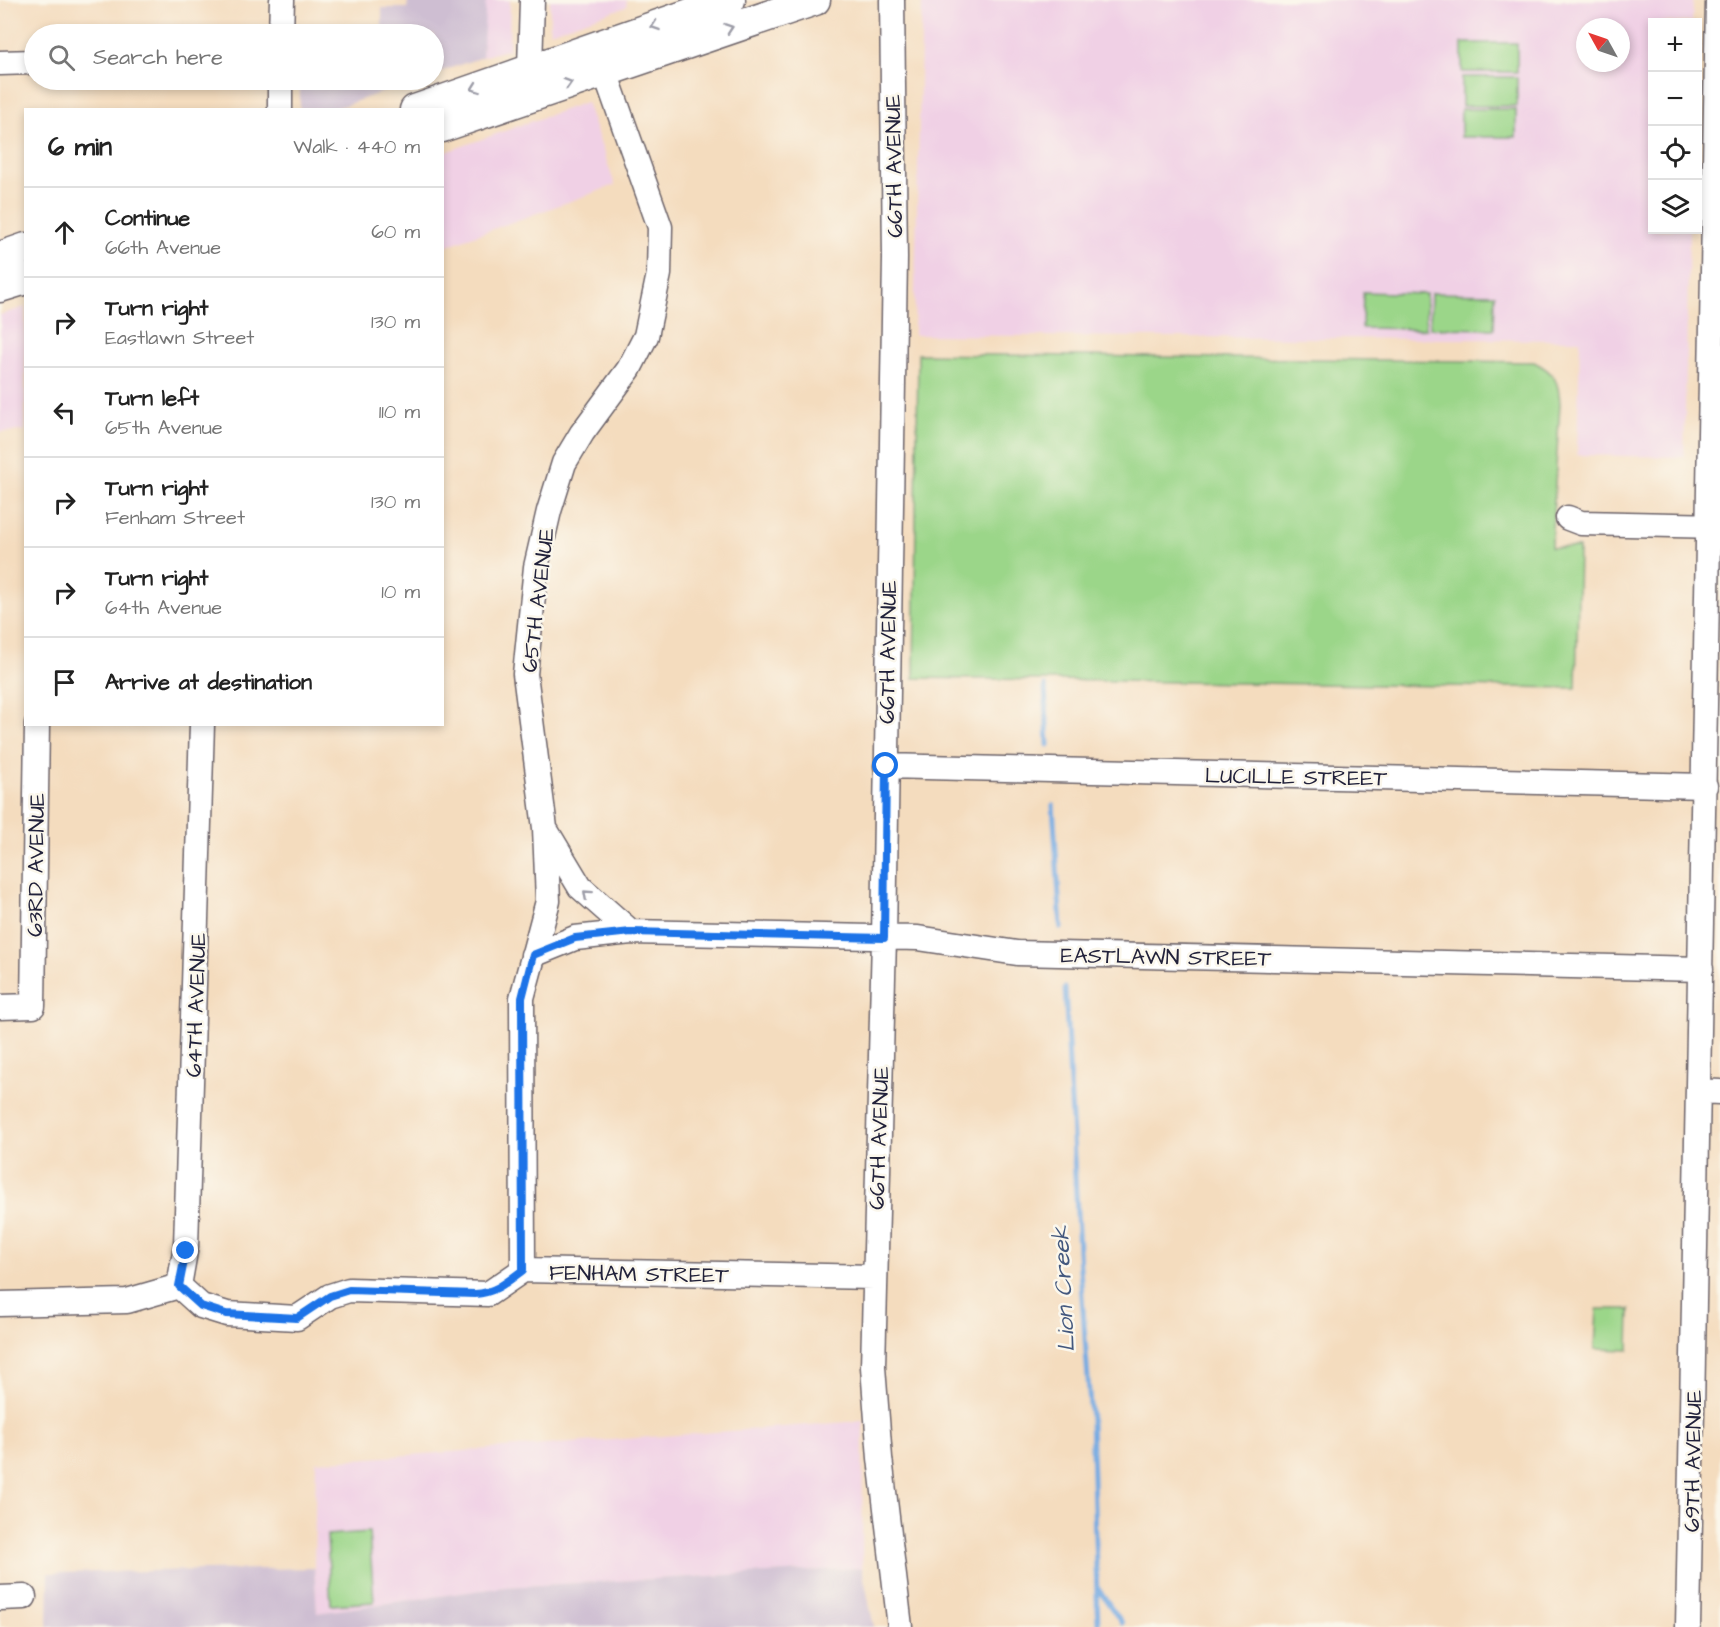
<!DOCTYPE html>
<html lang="en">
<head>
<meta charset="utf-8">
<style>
	body { margin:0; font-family:"Architects Daughter",sans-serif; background:#f6f6f6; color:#222 }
	.controls { position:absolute; right:18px; top:18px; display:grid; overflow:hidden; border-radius:0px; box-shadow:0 3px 9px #0003 }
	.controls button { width:54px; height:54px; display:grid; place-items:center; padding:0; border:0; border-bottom:2px solid #e0e0e0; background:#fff; color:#222; font:30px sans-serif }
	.compass { position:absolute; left:1576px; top:18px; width:54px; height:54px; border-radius:50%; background:#fff; box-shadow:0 3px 9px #0003; rotate:310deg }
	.stop { position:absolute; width:18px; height:18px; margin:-14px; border:4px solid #1a73e8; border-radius:50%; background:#fff }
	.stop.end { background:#1a73e8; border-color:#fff; box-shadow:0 2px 6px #0008 }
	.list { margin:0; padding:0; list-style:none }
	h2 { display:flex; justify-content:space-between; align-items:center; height:78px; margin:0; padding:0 24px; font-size:26px }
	h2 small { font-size:20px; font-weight:400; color:#767676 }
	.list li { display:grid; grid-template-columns:39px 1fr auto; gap:18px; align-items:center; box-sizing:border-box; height:90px; padding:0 24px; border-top:2px solid #e0e0e0 }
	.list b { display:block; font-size:22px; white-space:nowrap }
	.list p { margin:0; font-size:20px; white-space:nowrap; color:#767676 }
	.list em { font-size:20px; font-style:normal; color:#767676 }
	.icon { flex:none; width:33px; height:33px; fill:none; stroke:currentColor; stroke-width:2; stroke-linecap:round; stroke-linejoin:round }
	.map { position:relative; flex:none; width:1720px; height:1627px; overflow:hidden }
	.search { position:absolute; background:#fff; box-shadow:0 3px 9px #0003; left:24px; top:24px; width:420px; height:66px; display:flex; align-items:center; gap:15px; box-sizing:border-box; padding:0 21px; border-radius:33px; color:#767676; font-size:22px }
	.panel { position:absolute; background:#fff; box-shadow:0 3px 9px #0003; left:24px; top:108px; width:420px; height:618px; border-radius:0px }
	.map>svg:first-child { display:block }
	.built { fill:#f0d0e5; fill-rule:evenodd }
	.industrial { fill:#cebed2 }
	.green { fill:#9bd689; stroke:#5e7c62; stroke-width:1.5 }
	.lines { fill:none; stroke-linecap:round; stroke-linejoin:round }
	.stream { stroke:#74aae2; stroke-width:5 }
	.minor-casing { stroke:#6c6369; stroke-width:27 }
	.major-casing { stroke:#6c6369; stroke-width:33 }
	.minor { stroke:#fff; stroke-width:24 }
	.major { stroke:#fff; stroke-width:30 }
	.oneway { stroke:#9c9ca7 }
	.route { stroke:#1a73e8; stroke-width:8 }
	.labels { text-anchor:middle; stroke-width:5; stroke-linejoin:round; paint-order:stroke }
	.street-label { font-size:22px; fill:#22223b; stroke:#fbf7ec }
	.water-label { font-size:24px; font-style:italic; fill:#43587e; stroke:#fbf7ec }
</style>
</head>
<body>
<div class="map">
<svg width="1720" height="1627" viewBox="0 0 1720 1627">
	<rect width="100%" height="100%" fill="#fbf7ec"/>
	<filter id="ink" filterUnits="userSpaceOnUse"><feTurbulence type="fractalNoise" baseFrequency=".0167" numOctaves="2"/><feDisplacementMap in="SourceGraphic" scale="12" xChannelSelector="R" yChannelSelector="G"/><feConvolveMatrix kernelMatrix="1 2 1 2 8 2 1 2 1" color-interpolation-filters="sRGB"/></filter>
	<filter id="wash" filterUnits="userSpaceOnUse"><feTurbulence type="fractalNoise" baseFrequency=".008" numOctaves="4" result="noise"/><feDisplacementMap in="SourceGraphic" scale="24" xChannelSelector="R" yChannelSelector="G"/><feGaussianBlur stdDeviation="1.35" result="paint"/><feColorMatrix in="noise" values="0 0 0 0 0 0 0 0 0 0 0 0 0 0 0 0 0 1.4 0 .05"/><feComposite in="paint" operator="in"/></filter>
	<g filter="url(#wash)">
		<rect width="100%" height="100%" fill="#f4dcbe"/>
		<path class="built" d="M485,0H510L509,49L482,57Z
			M550,0H627L626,7L550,32Z
			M922,0H1693L1692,22H1652V230H1689L1684,457L1577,455L1580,340L914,335ZM1585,27H1621V63H1585Z
			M586,102L615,185L443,247V153Z
			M25,307V431L0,432V315Z
			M863,1421L862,1568L505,1587L317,1613L314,1568L316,1462Z"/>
		<path class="industrial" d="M408,0H486L482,57L434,74V34H375V29H382V8H407Z
			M300,80H417L331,110L300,109Z
			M314,1568L317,1613L505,1587L862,1568L874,1627H48L49,1573Z"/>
		<path class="green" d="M1462,43H1517V72H1462Z
			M1462,77H1517V106H1462Z
			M1461,109H1516V137H1461Z
			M1363,292L1426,294V329L1362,328Z
			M1431,293L1495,294L1494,329L1430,328Z
			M918,354L1534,362C1555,372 1559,382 1560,404L1551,547L1579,548L1576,688L914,678Z
			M1597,1309H1630L1629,1350L1595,1349Z
			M369,1532L374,1602L331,1605L327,1535Z"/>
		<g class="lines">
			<path class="stream" d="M1045,686L1048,745
				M1053,805L1061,928
				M1065,988L1080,1269L1091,1420L1098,1623
				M1097,1587L1122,1623"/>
		</g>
	</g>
	<g filter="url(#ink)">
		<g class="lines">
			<g class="minor-casing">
				<path id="minor" d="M892,0L895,258L884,938L873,1367L880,1458L900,1627
					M281,34L282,0
					M0,63L34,62
					M530,68L532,0
					M280,110V80
					M1568,518L1581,523L1720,526
					M886,766L1705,786
					M547,832L580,887L631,932
					M533,955L575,938L631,932L918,938L1017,953L1701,969
					M0,1007L33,1006L37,724
					M1699,1091L1720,1092
					M523,1270L522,998L548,901L545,828L525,674L536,567L549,511L564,463L582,433L629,369L646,336L659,274L660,227L605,72
					M179,1286L201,1306L227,1314L297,1318L330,1296L349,1290L488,1294L523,1270L874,1277
					M179,1286L186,1246L202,724
					M0,1304L127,1301L179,1286
					M0,1598L24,1597
					M1688,1627L1718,0"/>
			</g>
			<g class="major-casing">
				<path id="major" d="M415,110L730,0
					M442,127L815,0
					M0,257L26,248
					M0,287L26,279"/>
			</g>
			<use href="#minor" class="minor"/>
			<use href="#major" class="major"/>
		</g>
		<defs><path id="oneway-chevron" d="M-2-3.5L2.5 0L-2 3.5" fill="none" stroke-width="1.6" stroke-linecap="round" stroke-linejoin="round" transform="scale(1.5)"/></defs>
		<g class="oneway">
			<use href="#oneway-chevron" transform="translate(655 26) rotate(161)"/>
			<use href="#oneway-chevron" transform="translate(729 28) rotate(-19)"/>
			<use href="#oneway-chevron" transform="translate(568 83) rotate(-17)"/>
			<use href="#oneway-chevron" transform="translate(475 88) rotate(160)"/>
			<use href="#oneway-chevron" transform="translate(587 894) rotate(-138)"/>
		</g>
	</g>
	<g class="lines" filter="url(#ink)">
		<path class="route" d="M186,1251L179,1286L201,1306L226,1314L297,1318L330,1296L349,1290L475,1294C495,1293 507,1282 523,1270L522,998L533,955L575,938L631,932L884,938L886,766"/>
	</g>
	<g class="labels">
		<g class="street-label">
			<text transform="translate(893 166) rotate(-91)" y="8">66TH AVENUE</text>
			<text transform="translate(537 600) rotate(-83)" y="8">65TH AVENUE</text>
			<text transform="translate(887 652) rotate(-89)" y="8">66TH AVENUE</text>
			<text transform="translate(1296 776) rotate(1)" y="8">LUCILLE STREET</text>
			<text transform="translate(35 865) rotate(-89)" y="8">63RD AVENUE</text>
			<text transform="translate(1166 956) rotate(1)" y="8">EASTLAWN STREET</text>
			<text transform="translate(195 1005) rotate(-88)" y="8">64TH AVENUE</text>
			<text transform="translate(878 1138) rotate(-88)" y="8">66TH AVENUE</text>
			<text transform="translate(639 1273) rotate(1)" y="8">FENHAM STREET</text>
			<text transform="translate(1692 1461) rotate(-89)" y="8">69TH AVENUE</text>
		</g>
		<g class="water-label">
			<text transform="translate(1063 1289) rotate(-93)" y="8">Lion Creek</text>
		</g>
	</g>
</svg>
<div class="controls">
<button>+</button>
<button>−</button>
<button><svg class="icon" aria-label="locate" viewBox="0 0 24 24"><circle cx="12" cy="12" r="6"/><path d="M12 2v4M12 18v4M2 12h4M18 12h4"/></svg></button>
<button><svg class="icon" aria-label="layers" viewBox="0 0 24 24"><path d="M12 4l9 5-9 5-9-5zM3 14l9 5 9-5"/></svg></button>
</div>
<svg class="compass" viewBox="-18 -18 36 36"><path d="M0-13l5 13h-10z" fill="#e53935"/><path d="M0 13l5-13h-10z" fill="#767676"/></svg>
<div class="stop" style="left:886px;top:766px"></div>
<div class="stop end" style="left:186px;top:1251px"></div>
<div class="search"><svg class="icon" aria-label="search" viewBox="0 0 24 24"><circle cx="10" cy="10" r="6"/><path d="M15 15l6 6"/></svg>Search here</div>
<section class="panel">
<h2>6 min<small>Walk · 440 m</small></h2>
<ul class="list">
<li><svg class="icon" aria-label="ahead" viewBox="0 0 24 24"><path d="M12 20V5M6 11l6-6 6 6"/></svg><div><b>Continue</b><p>66th Avenue</p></div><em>60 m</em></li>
<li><svg class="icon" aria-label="right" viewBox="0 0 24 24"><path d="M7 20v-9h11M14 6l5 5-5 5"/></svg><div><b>Turn right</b><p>Eastlawn Street</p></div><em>130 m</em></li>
<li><svg class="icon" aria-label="left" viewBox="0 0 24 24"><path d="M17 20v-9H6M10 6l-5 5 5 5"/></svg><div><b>Turn left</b><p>65th Avenue</p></div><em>110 m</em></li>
<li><svg class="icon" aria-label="right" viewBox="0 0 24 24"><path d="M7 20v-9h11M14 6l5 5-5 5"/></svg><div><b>Turn right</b><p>Fenham Street</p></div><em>130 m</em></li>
<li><svg class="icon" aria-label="right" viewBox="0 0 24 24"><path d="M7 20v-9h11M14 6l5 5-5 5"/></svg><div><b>Turn right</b><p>64th Avenue</p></div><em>10 m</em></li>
<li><svg class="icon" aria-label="arrive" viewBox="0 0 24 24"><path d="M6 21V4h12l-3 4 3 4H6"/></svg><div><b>Arrive at destination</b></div></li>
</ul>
</section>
</div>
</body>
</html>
